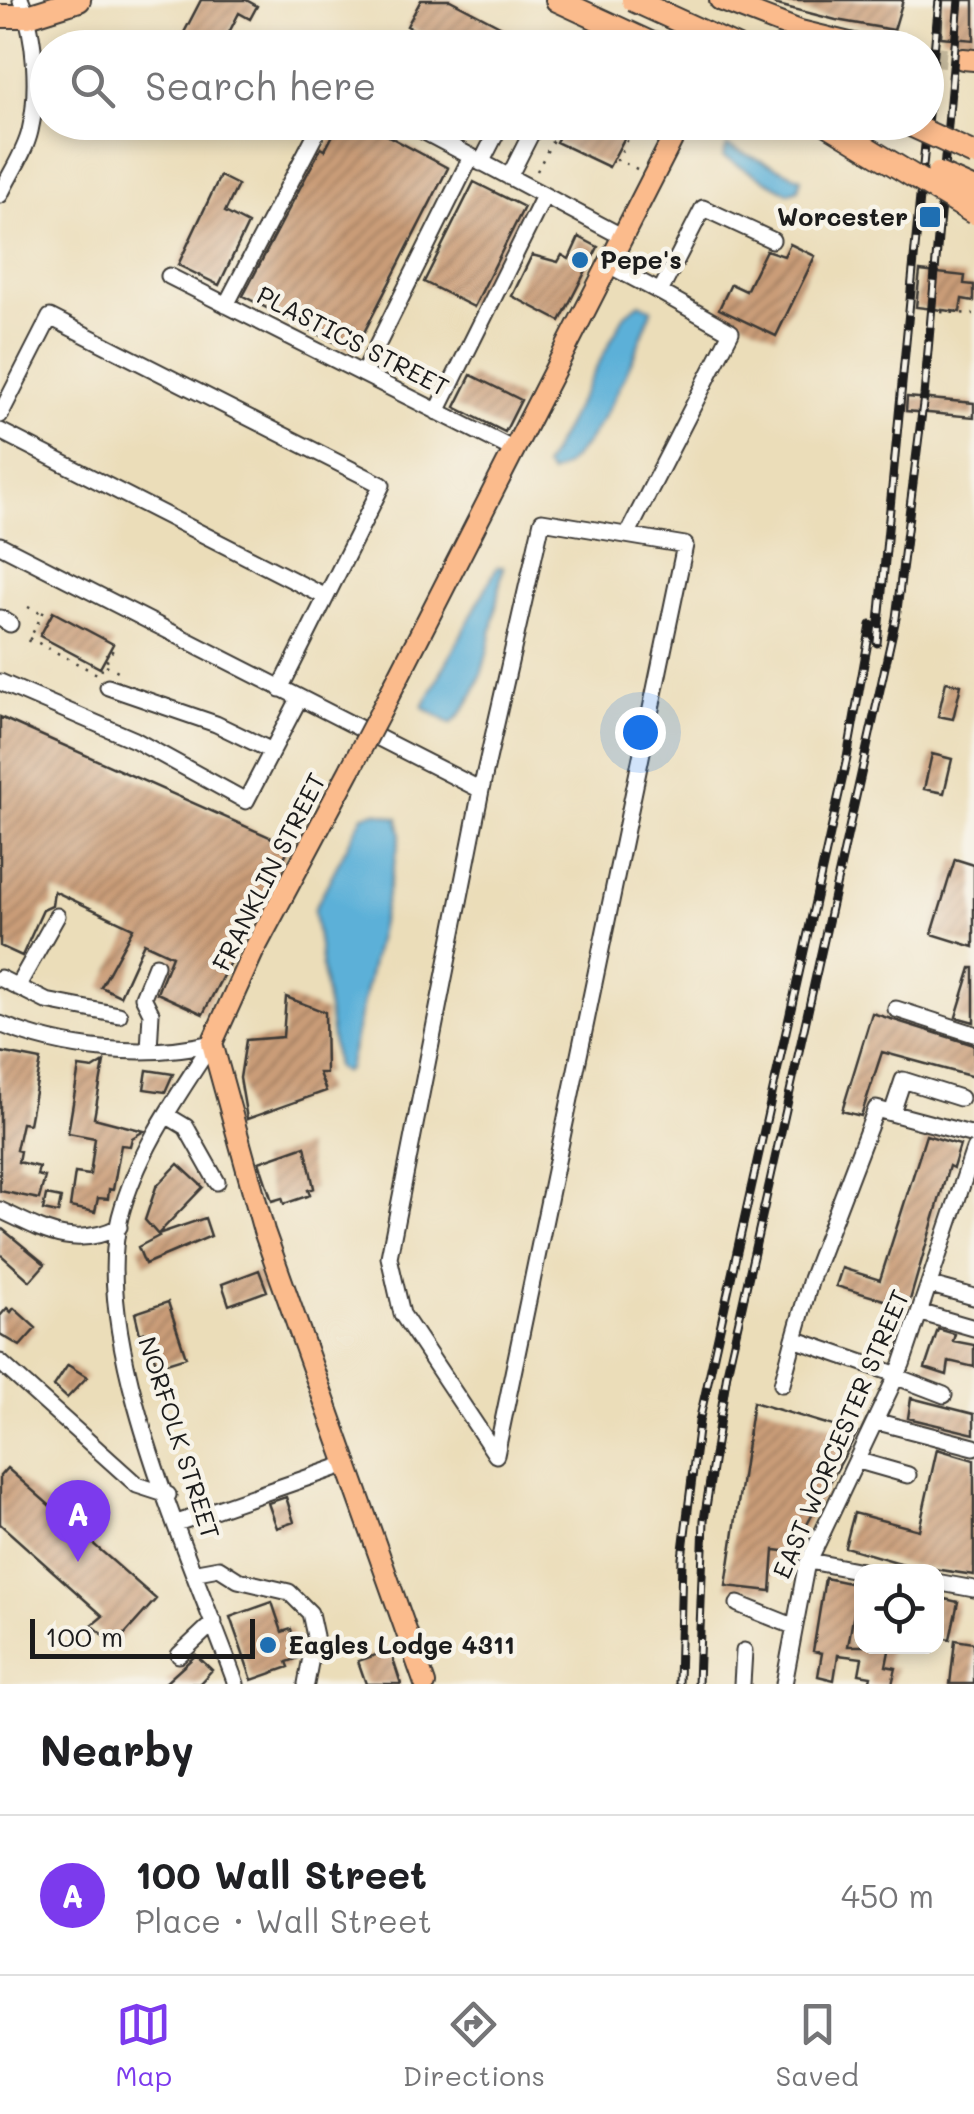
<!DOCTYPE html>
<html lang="en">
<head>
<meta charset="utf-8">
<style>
	body { margin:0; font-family:Mali,sans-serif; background:#f6f6f6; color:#202124 }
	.controls { position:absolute; right:30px; bottom:30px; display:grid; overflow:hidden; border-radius:20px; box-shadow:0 5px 15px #0003 }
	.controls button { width:90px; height:90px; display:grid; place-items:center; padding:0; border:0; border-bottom:2px solid #e0e0e0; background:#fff; color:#202124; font:50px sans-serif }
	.scale { position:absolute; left:30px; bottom:25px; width:225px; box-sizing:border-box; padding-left:10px; border:5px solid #1c1c1c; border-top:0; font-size:28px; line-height:35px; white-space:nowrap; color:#1c1c1c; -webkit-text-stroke:8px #f7f3e8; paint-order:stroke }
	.you { position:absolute; left:640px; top:732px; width:35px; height:35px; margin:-25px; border:8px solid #fff; border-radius:50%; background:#1a73e8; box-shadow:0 0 0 15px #1a73e833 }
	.badge { display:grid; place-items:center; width:65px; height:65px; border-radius:50%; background:#7c3aed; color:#fff; font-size:32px; font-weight:700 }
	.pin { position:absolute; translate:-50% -82px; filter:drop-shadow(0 2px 5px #0008) }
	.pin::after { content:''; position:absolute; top:52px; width:35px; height:30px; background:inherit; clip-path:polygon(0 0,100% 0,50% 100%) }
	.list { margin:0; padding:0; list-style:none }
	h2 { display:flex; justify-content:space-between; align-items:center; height:130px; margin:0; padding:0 40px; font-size:42px }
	h2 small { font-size:32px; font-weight:400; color:#757577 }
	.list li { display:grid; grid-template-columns:65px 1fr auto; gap:30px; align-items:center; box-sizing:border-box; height:160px; padding:0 40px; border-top:2px solid #e0e0e0 }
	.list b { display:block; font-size:38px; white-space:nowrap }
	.list p { margin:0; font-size:32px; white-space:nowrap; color:#757577 }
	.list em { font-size:32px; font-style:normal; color:#757577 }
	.icon { flex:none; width:55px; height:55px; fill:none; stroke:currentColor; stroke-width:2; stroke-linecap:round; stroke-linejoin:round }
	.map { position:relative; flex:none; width:974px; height:1684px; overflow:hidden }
	.search { position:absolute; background:#fff; box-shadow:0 5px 15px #0003; left:30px; right:30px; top:30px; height:110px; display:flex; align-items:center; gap:25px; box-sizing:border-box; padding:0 35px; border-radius:55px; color:#757577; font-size:38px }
	.sheet { height:290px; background:#fff }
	nav { display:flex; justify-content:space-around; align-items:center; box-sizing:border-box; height:140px; border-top:2px solid #e0e0e0; background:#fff; font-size:28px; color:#757577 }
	nav a { display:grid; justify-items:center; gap:5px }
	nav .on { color:#7c3aed }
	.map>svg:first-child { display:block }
	.water { fill:#5cb0d8; stroke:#3c667a; stroke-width:2.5 }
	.building { fill:url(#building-hatch) }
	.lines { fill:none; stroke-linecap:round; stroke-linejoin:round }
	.major-tunnel { stroke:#c2b69a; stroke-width:20; stroke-dasharray:20 10; stroke-linecap:butt }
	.minor-casing { stroke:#3b3934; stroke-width:19 }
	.major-casing { stroke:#3b3934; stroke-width:24 }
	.highway-casing { stroke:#3b3934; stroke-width:26 }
	.path { stroke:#3b3934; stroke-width:2.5; stroke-dasharray:2.5 8; stroke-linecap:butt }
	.minor { stroke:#fff; stroke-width:15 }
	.major { stroke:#fbbb8c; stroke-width:20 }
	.highway { stroke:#fbbb8c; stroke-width:22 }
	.rail-casing { stroke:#1c1c1c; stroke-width:9 }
	.rail { stroke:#f7f3e8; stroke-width:5; stroke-dasharray:15; stroke-linecap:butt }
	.major-bridge-casing { stroke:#3b3934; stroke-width:24; stroke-linecap:butt }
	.highway-bridge-casing { stroke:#3b3934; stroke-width:26; stroke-linecap:butt }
	.major-bridge { stroke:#fbbb8c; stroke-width:20 }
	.highway-bridge { stroke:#fbbb8c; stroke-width:22 }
	.poi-dot { fill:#1f6fb2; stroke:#f7f3e8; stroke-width:4 }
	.labels { text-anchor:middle; stroke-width:9; stroke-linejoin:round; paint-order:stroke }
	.poi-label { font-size:25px; font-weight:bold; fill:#1c1c1c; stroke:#f7f3e8; text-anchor:start }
	.street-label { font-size:25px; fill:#1c1c1c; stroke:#f7f3e8 }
</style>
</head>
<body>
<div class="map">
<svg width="974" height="1684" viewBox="0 0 974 1684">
	<defs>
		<pattern id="building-hatch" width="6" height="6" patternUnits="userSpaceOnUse" patternTransform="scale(2.5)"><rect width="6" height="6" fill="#ca9d78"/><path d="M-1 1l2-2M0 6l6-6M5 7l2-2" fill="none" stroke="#a37f62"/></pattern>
	</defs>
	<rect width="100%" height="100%" fill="#f7f3e8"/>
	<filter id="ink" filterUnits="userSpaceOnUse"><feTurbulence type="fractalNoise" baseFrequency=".01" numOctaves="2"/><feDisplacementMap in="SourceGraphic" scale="20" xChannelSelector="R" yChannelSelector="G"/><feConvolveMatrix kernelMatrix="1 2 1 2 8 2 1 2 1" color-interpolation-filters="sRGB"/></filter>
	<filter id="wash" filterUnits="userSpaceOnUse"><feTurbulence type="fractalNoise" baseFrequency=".0048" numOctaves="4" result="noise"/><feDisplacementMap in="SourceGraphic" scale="40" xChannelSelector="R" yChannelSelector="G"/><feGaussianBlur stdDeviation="2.25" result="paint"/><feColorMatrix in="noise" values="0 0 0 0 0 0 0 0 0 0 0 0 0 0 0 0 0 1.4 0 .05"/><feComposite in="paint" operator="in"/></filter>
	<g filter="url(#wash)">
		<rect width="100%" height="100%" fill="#ebddb9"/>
		<path class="water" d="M727,146L801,178L798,189L789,193L723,157Z
			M640,303L652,309C636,354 596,455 551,474L544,467L625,314Z
			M497,567H503C492,618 490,689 451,724L423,707Z
			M376,812L398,818L401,834L348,1069L343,1072L336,1068L314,910L363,815Z"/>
		<g id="blocks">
			<path class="building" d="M201,0H246L257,6L250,19L239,13L221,48H176Z
				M421,0H450L519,36L514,48H449L407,26Z
				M775,0H903L894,30L836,20L774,4Z
				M943,0H974V40L941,37Z
				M340,122H362L448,168L354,352L243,296L321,148L325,150Z
				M567,122H633L609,167L556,142Z
				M220,176L238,185L225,212L248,224L219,285L178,265Z
				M474,182L524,207L474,307L424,282Z
				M579,237L598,247L560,321L512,296L532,255L558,262L562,255L569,259Z
				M790,244L815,256L776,336L719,309L731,284L746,291L766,250L784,256Z
				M920,271L965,276L964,284L974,285V301L962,299L960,312L916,307Z
				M471,375L521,400L505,432L455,407Z
				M907,397L974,403V417L906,411Z
				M53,612L113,644L100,668L40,636Z
				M946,682L961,685L953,719L938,716Z
				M0,717L290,846L203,1014L157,993L172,956L144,943L120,996L101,987L133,928L54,891L52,906L43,910L22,956L0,946Z
				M932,754L952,759L944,793L924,789Z
				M955,859L974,865V947L932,934Z
				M971,968H974V1022L956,1017Z
				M286,997L325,1012L326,1073H319L326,1091L247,1119L240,1078L246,1040L283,1037Z
				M872,1013L974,1045V1077L882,1052L861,1116L842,1111Z
				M0,1052L41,1060L29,1124L22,1123L16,1150L20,1151L18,1162L39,1167L37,1175L45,1177L39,1199L0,1191Z
				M104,1062L94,1118L144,1131L132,1138L130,1146L121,1145L113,1190L109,1189L108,1199L98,1198L95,1212L70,1207L75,1173L90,1175L95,1138L68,1133L79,1067L93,1069Z
				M147,1070L173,1074L165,1092L144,1089Z
				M926,1135L960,1145L953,1168L949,1166L908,1307L836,1286L842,1268L880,1280Z
				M305,1146L314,1188L308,1190L310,1195L284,1204L282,1198L272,1201L259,1162Z
				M178,1164L203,1187L158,1234L205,1218L211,1236L145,1264L138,1247L159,1236L145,1220L156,1187Z
				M46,1195L61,1198L58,1213L43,1210Z
				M0,1227L45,1264L30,1281L0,1254Z
				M259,1270L267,1291L229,1305L222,1284Z
				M168,1302L186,1357L157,1366L146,1332L140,1334L135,1313Z
				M7,1308L11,1312L14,1308L36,1328L20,1346L0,1334V1316Z
				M938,1329L955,1334L953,1341L974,1345V1367L949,1361L947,1375L925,1368Z
				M68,1365L87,1377L67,1398L54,1386Z
				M911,1398L974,1414V1434L908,1418Z
				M753,1402L857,1433L792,1552L774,1550L771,1591L726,1586Z
				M937,1449L974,1460V1575L907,1565L845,1547L854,1513L919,1530Z
				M7,1468L156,1599L115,1645L92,1625L103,1616L0,1524V1476Z
				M286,1497L294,1522L277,1528L268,1503Z
				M825,1578L859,1585L848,1646H890L886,1666L896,1668L892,1684H869L871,1676L859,1674L862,1658L838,1655L834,1680L818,1676L822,1653L813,1651Z
				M936,1597L958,1602L950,1639L936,1636Z
				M272,1602L282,1632L291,1629L299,1658L287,1662L289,1667L252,1680L230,1617Z
				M955,1640L974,1643V1684H950Z
				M390,1650L401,1684H366L358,1661Z
				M196,1655L212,1670L199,1684H164Z"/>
		</g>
	</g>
	<g filter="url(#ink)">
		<use href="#blocks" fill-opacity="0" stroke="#3b3934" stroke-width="2.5"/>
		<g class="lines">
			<path class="major-tunnel" d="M926,55L963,59"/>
			<g class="minor-casing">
				<path id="minor" d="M406,122L623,237
					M481,163L502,122
					M509,177L537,122
					M0,195C9,175 25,153 30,131C39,93 36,36 21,0
					M609,265L660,292L703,208L772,240
					M169,276L514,450
					M226,305L322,122
					M363,374L471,157
					M437,412L544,196
					M0,415L50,317L382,485L280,689
					M0,431L326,597
					M542,521L685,545L496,1455L402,1314L389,1257L481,790Z
					M627,535L731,332L660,292
					M0,545L481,790
					M0,618L10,624
					M0,682L135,740L246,801L299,699
					M108,687L216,724L272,751
					M0,978L46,1001L119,1015
					M17,987L57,916
					M896,1009L974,1034
					M0,1024C63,1050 145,1059 212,1043
					M212,1043C176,1098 137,1153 120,1217C88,1340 193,1564 236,1684
					M149,1050L151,1013L143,997L156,965
					M892,1113L903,1080L960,1098
					M166,1115L186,1127L217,1182
					M0,1210C43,1230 73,1250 119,1227
					M931,1285L974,1297
					M922,1313L974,1328
					M0,1362L137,1485L168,1495
					M898,1375L794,1339L811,1279L876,1109L974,1135
					M897,1377L944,1395
					M782,1384L794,1339
					M878,1422L974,1447
					M859,1461L908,1475
					M177,1523L347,1464
					M809,1561L867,1572
					M197,1572L219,1568L238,1580L289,1592L310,1613L315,1636L306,1684
					M936,1582L974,1589
					M738,1604L793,1626
					M179,1655L214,1622
					M742,1684L744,1651
					M784,1684L806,1567L902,1364L974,1149"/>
			</g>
			<g class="major-casing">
				<path id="major" d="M720,0L800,31L870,48
					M963,59L974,60
					M381,711L681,122
					M351,768L253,952L212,1043L264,1231L425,1684"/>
			</g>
			<g class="highway-casing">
				<path id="highway" d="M557,0L661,48
					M0,16H28L79,0"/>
			</g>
			<path class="path" d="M637,169L617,160L637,122
				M537,171L562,122
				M941,312L974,314
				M28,607L40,613
				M29,638L99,675L116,644
				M28,642L44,611
				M106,665L120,672"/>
			<use href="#minor" class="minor"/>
			<use href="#major" class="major"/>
			<use href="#highway" class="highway"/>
			<g class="rail-casing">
				<path id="rail" d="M877,643L939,0
					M679,1684L682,1558L699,1422L847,758L871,625
					M698,1684L704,1520L727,1373L896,618L924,396L959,0"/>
			</g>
			<use href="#rail" class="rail"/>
			<g class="major-bridge-casing">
				<path id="major-bridge" d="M351,768L381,711"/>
			</g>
			<g class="highway-bridge-casing">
				<path id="highway-bridge" d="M633,0L738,48
					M824,122L974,213
					M904,122L974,154
					M938,174L974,190"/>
			</g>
			<use href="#major-bridge" class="major-bridge"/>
			<use href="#highway-bridge" class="highway-bridge"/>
		</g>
	</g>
	<g class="poi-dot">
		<rect x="918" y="205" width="24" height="24" rx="5"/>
		<circle cx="580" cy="260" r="10"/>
		<circle cx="268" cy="1645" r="10"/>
	</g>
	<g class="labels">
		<g class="poi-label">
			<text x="908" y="226" text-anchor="end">Worcester</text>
			<text x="600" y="269">Pepe's</text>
			<text x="288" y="1654">Eagles Lodge 4311</text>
		</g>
		<g class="street-label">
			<text transform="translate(353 341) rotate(27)" y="9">PLASTICS STREET</text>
			<text transform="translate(269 872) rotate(-63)" y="9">FRANKLIN STREET</text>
			<text transform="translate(841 1434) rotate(-67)" y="9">EAST WORCESTER STREET</text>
			<text transform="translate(179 1438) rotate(72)" y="9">NORFOLK STREET</text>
		</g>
	</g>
</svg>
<div class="controls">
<button><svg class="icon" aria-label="locate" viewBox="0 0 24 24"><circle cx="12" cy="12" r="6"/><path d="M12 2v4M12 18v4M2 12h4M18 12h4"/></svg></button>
</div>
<div class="scale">100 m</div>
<div class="you"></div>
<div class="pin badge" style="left:78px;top:1562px">A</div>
<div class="search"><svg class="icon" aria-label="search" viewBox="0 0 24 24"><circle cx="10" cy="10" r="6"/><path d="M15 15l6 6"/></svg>Search here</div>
</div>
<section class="sheet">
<h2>Nearby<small></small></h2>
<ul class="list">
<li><span class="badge">A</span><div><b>100 Wall Street</b><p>Place · Wall Street</p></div><em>450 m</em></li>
</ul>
</section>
<nav>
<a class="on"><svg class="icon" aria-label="map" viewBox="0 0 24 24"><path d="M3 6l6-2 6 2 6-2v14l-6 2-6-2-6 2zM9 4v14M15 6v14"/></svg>Map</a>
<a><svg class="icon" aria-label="directions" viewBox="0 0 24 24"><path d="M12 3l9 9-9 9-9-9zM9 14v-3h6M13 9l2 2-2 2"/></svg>Directions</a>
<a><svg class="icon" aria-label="saved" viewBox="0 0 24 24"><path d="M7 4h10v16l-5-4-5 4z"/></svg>Saved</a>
</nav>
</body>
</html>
